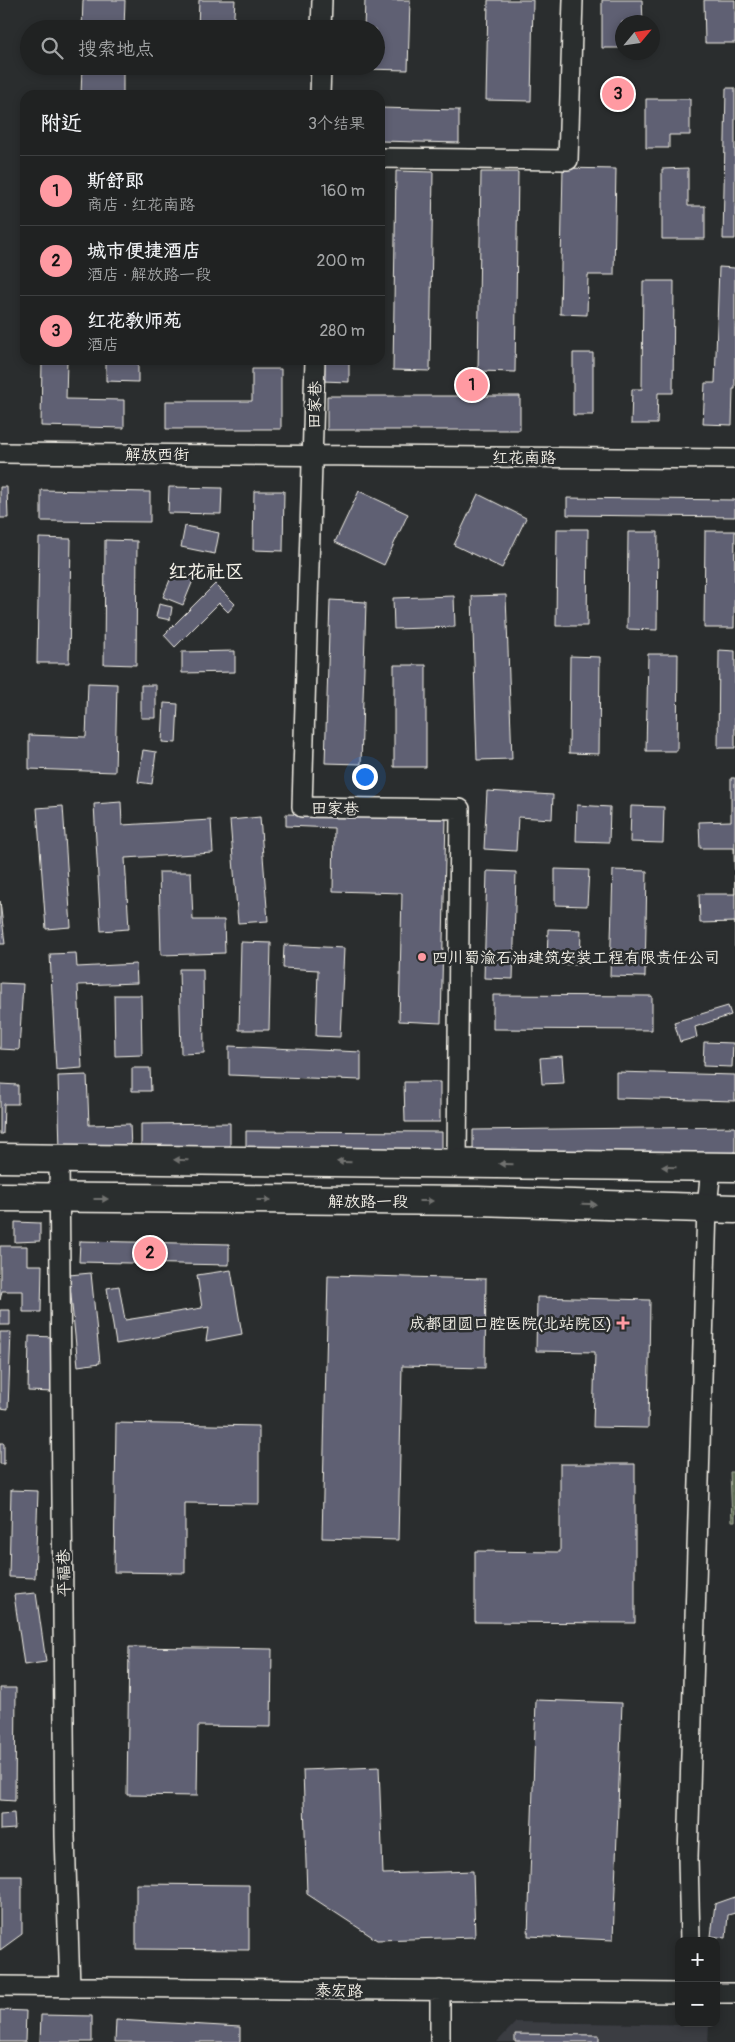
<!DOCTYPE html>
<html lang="zh">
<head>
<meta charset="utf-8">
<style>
	body { margin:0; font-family:Pangolin,"LXGW WenKai TC",sans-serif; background:#282a2a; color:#f1f3f6 }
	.controls { position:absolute; right:15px; bottom:15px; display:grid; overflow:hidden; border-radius:10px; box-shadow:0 2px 8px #0003 }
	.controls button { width:45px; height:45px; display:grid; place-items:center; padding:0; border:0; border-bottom:1px solid #3d3f40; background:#202222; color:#f1f3f6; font:25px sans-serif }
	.compass { position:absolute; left:615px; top:15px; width:45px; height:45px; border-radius:50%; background:#202222; box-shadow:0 2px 8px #0003; rotate:61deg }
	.you { position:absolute; left:364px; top:776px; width:18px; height:18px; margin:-12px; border:4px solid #fff; border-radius:50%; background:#1a73e8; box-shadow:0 0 0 8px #1a73e833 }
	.badge { display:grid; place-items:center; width:32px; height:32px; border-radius:50%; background:#ff9aa2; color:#111; font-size:16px; font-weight:700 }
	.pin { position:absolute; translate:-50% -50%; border:2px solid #fff; box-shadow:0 1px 5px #0006 }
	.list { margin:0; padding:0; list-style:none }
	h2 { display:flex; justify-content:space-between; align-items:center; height:65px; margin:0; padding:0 20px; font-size:21px }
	h2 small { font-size:16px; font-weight:400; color:#a2a4a5 }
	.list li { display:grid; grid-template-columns:32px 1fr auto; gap:15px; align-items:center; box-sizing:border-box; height:70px; padding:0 20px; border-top:1px solid #3d3f40 }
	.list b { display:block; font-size:19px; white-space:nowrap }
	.list p { margin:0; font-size:16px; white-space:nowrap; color:#a2a4a5 }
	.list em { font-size:16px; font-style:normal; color:#a2a4a5 }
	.icon { flex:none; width:28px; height:28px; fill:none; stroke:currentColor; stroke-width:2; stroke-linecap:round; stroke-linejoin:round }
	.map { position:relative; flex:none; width:735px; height:2042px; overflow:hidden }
	.search { position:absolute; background:#202222; box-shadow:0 2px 8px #0003; left:20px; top:20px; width:365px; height:55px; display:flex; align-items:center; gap:12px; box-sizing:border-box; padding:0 18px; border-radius:28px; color:#a2a4a5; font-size:19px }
	.panel { position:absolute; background:#202222; box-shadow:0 2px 8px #0003; left:20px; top:90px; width:365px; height:275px; border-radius:15px }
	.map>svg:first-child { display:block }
	.built { fill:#3a3c43 }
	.green { fill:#5e6d55; stroke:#a9af9e }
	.building { fill:#5e6073; stroke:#f4f1e8 }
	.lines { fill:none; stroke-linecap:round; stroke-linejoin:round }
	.street-casing { stroke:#f4f1e8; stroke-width:22 }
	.primary-casing { stroke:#f4f1e8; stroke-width:31 }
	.street { stroke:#2a2d2e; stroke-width:19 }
	.primary { stroke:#2a2d2e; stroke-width:28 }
	.oneway { fill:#71726f }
	.poi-dot { fill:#ff9aa2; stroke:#2a2d2e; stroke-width:2 }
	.labels { text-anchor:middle; stroke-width:5; stroke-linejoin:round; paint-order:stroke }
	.street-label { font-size:16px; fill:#f4f1e8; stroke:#2a2d2e }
	.poi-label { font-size:16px; fill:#f4f1e8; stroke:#2a2d2e; text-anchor:start }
	.quarter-label { font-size:19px; font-weight:bold; fill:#f4f1e8; stroke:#2a2d2e }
</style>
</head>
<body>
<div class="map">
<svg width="735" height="2042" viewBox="0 0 735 2042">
	<rect width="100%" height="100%" fill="#2a2d2e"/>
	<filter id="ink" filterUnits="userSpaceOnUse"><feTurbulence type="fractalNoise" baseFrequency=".02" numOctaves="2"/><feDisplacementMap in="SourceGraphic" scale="10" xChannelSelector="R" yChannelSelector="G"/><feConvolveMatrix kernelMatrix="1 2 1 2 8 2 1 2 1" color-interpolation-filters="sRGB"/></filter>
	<g filter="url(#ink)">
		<path class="built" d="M516,2022L709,2025L708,2042H497Z"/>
		<path class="green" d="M730,1472H735V1521H732Z"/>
		<path class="building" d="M83,0H125L124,29H82Z
			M199,0H235L233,29H198Z
			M365,0H410L408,70L363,69V66H376V29H364Z
			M488,0H533L531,101L486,100Z
			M602,0H642L643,22H622V48H602Z
			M704,0H735V43H705Z
			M82,66H123V95H81Z
			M726,88H735V239H723Z
			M646,99H690V135H669V148H646Z
			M380,108L459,110V143L380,141Z
			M563,168L616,169L614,275H588L587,315L560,314Z
			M688,168V206H705V239H662V169Z
			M396,171L433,172L430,371L393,370Z
			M481,172H518L515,372L478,371Z
			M719,267L735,268V389H733L732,425L703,424L705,383H715Z
			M643,281H674L673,393H658L657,424H631L632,389H642Z
			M573,353H593V415H573Z
			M42,360H67L66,399L124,400V428L41,426Z
			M106,360H138V382L106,381Z
			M323,360H349V382L322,381Z
			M252,369H281V429H166V401H252Z
			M327,396H520V430H327Z
			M0,487H7L8,518H0Z
			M169,487L222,488L221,514L168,513Z
			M41,490L150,492V522L41,521Z
			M254,491H284L283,551L253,550Z
			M359,491L408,514L384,565L335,542Z
			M478,494L526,518L502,568L454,545Z
			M567,498L735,500V517L567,515Z
			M185,526L219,533L215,554L181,547Z
			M557,529H588L587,626H556Z
			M705,531H735L734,628H704Z
			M628,532H658L657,630L627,629Z
			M39,538L71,539L69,663H37Z
			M105,540L137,541L136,665L104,664Z
			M174,570L194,578L183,605L163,597Z
			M215,584L235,604L228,612L219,603L175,647L164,635Z
			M506,595L512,759L477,760L472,596Z
			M454,596L455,627L394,629L393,598Z
			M330,600L366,602L361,764L325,763Z
			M159,604L172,607L170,620L156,617Z
			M719,650L735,651V748H718Z
			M235,651V672L182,673V652Z
			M648,654H678L677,751H646Z
			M570,656L600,657L599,754L569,753Z
			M394,665H426V767H394Z
			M88,683L117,684L115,772L29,769V735L86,737Z
			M141,685H156V718H141Z
			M164,703L178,704L176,743L162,742Z
			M143,750L156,752L152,784L138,782Z
			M731,778H735V947V922L700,923L699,894H735L734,848H700L699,822L731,821Z
			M487,791L553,795L552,819L518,817L516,851L484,849Z
			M121,802L122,825L211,820L213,853L125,858L129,929L101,931L94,804Z
			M577,805L610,807L609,842L576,841Z
			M63,806L71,927L46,929L37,808Z
			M631,806L664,807L663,843L630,842Z
			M286,814L446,818L441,1023L399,1021L402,893L333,891L334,828L286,826Z
			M260,817L268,921L238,923L230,820Z
			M555,869L589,870L587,906L555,905Z
			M613,870L647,871L645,977L610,976Z
			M487,871L516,872L513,979L484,978Z
			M159,872H191L193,920H224L225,953L161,955Z
			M0,901L5,944H0Z
			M548,929L581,930L580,965L547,964Z
			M241,942L271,943L269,1030H239Z
			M284,945L344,948L340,1037L316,1036L318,970L283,968Z
			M76,953L77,967L136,964L137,983L78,985L82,1068L56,1070L50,954Z
			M179,969H203L204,1053L181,1054Z
			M0,983L23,984L19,1050L0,1049Z
			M114,995H141L142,1055L115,1056Z
			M493,995L652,996V1030L493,1029Z
			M728,1006L731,1015L695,1027L697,1037L680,1042L674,1022Z
			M704,1042L733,1043L732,1067L703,1066Z
			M229,1046L361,1052V1080L229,1075Z
			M562,1056L564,1083L542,1084L540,1058Z
			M132,1068H150L151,1091H132Z
			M616,1072L735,1075V1101L616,1098Z
			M87,1075L89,1125L130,1124L131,1150L60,1151L58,1076Z
			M404,1082H440V1122H405Z
			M0,1084L18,1085V1104H4L3,1134H0Z
			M230,1123V1150L141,1151V1124Z
			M735,1127V1153L473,1157V1130Z
			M246,1131L442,1132V1153H246Z
			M15,1222L40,1223V1241L15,1242Z
			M80,1241L229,1244V1265L79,1262Z
			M0,1246H27V1265H42L41,1312H23V1291H2L0,1300Z
			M231,1270L242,1334L206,1341L208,1328L116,1344L107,1288L119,1286L125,1320L202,1308L197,1275Z
			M91,1273L100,1363L78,1366L69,1275Z
			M328,1275L486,1279L485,1368L402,1366L398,1540L322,1538Z
			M537,1297L650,1300L648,1428L593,1427L595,1352L536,1351Z
			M0,1310H10V1325H0Z
			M0,1332H11L8,1409L0,1408Z
			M29,1336L54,1337L53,1392L28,1391Z
			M116,1423L259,1426V1504L185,1503V1573L114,1572Z
			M0,1443H4V1464H0Z
			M560,1464H635V1623L475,1622V1551L560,1552Z
			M11,1490L38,1491L35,1578L9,1577Z
			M36,1593L46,1662L24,1665L14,1595Z
			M129,1647L272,1649L271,1727L198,1726L197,1796L127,1795Z
			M0,1688H16L15,1801L0,1800Z
			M536,1700L622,1703L613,1940L528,1936Z
			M379,1767L383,1874L473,1871L475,1937L377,1940L307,1894L303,1770Z
			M14,1813L15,1829L0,1830V1814Z
			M0,1876H22V1934L0,1950Z
			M136,1884L249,1885V1950L136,1949Z
			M735,1897V1913L728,1915L726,1938L711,1936L715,1904Z
			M0,2010L26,2011L25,2042H0Z
			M41,2015L92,2016V2042H40Z
			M116,2020L240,2027V2042H115Z
			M515,2034L599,2035V2042H515Z"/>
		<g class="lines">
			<g class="street-casing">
				<path id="street" d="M321,29L322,0
					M320,95L321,66
					M380,158L568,160L573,0
					M315,360L302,807L460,809L457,1163
					M0,453L735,459
					M59,1159L65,1836L70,1987
					M690,1941L688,1858L707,1207L711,1168
					M0,1986L679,1993
					M440,1990V2042
					M716,1993H735"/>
			</g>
			<g class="primary-casing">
				<path id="primary" d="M0,1158L735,1167
					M0,1197L478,1201L735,1209"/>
			</g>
			<use href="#street" class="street"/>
			<use href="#primary" class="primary"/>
		</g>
		<defs><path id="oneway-solid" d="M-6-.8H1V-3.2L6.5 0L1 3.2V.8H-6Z" transform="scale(1.25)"/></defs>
		<g class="oneway">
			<use href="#oneway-solid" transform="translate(181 1160) rotate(-179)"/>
			<use href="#oneway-solid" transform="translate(344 1162) rotate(-179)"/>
			<use href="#oneway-solid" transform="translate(506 1164) rotate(-179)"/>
			<use href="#oneway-solid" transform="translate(669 1167) rotate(-179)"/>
			<use href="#oneway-solid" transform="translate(101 1199)"/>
			<use href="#oneway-solid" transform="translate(264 1200)"/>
			<use href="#oneway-solid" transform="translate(426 1201)"/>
			<use href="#oneway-solid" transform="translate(589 1204) rotate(2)"/>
		</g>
	</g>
	<g class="poi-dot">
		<circle cx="422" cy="957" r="5"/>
		<path d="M620.5 1315.5h5v5h5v5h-5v5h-5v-5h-5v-5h5z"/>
	</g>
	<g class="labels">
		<g class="street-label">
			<text transform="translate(314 405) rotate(-89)" y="6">田家巷</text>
			<text x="157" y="460">解放西街</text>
			<text x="524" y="463">红花南路</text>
			<text transform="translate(335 808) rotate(1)" y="6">田家巷</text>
			<text x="368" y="1207">解放路一段</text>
			<text transform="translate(63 1573) rotate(-91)" y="6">平福巷</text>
			<text transform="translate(339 1990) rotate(1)" y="6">泰宏路</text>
		</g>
		<g class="poi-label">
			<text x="432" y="963">四川蜀渝石油建筑安装工程有限责任公司</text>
			<text x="612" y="1329" text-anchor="end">成都团圆口腔医院(北站院区)</text>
		</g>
		<g class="quarter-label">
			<text x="206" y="578">红花社区</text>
		</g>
	</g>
</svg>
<div class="controls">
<button>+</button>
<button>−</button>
</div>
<svg class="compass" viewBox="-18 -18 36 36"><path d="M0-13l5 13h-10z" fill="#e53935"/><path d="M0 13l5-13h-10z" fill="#a2a4a5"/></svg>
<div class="you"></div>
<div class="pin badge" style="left:472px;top:385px">1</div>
<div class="pin badge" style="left:150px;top:1253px">2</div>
<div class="pin badge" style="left:618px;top:94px">3</div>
<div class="search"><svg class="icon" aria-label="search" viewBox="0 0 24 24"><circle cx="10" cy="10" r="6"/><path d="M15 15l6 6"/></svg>搜索地点</div>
<section class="panel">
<h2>附近<small>3个结果</small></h2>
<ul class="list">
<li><span class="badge">1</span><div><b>斯舒郎</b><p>商店 · 红花南路</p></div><em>160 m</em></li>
<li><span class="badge">2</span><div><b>城市便捷酒店</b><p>酒店 · 解放路一段</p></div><em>200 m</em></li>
<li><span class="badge">3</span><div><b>红花教师苑</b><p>酒店</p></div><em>280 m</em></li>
</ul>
</section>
</div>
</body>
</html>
